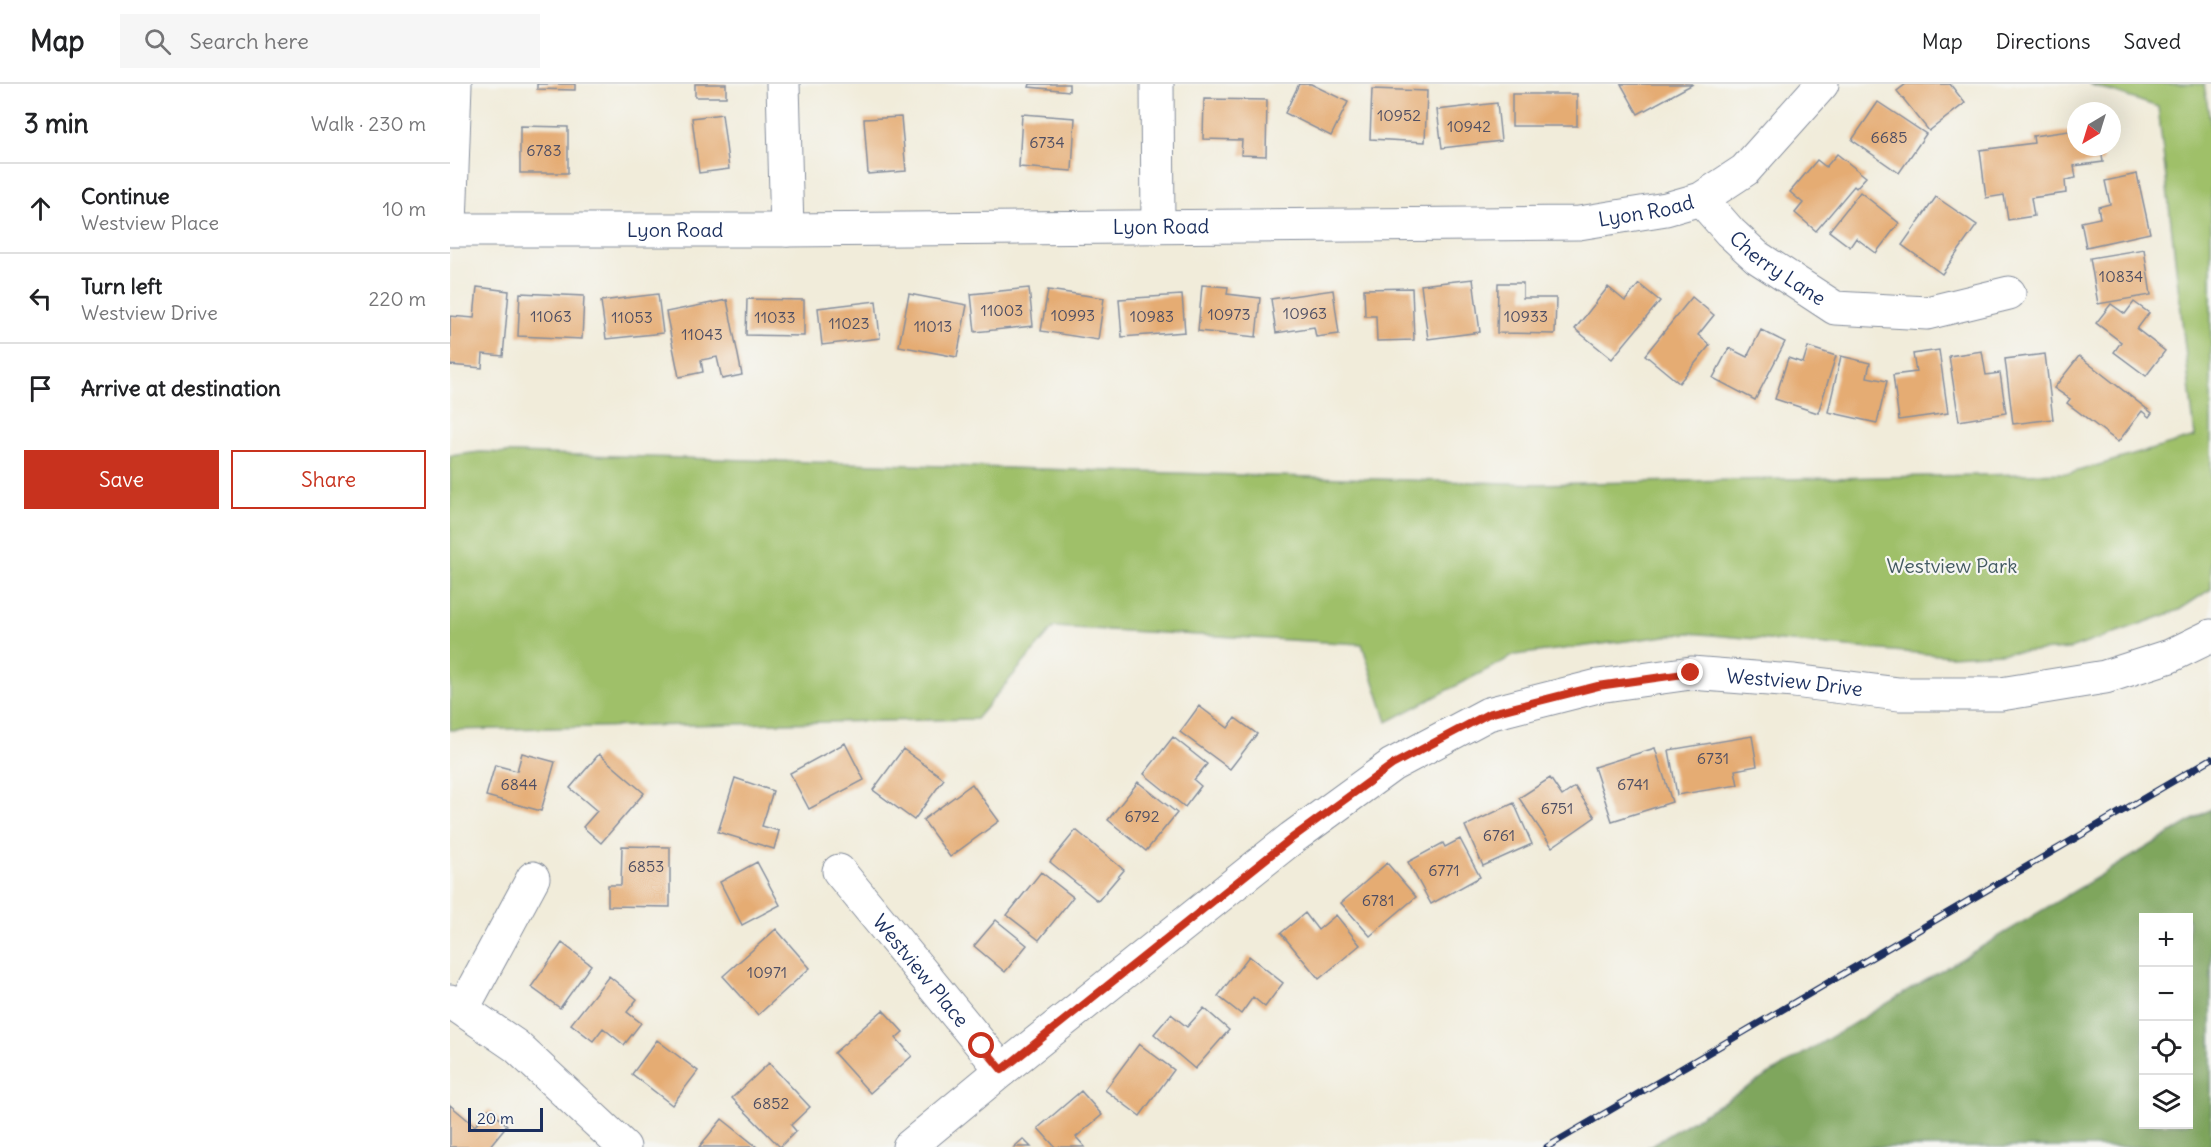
<!DOCTYPE html>
<html lang="en">
<head>
<meta charset="utf-8">
<style>
	body { margin:0; font-family:Delius,sans-serif; background:#f6f6f6; color:#202124 }
	.controls { position:absolute; right:18px; bottom:18px; display:grid; overflow:hidden; border-radius:0px; box-shadow:0 6px 24px #0002 }
	.controls button { width:54px; height:54px; display:grid; place-items:center; padding:0; border:0; border-bottom:2px solid #e0e0e0; background:#fff; color:#202124; font:30px sans-serif }
	.compass { position:absolute; left:1617px; top:18px; width:54px; height:54px; border-radius:50%; background:#fff; box-shadow:0 6px 24px #0002; rotate:218deg }
	.scale { position:absolute; left:18px; bottom:15px; width:75px; box-sizing:border-box; padding-left:6px; border:3px solid #1b2f5e; border-top:0; font-size:16px; line-height:21px; white-space:nowrap; color:#1b2f5e; -webkit-text-stroke:4px #f6f6f2; paint-order:stroke }
	.stop { position:absolute; width:18px; height:18px; margin:-14px; border:4px solid #c8321e; border-radius:50%; background:#fff }
	.stop.end { background:#c8321e; border-color:#fff; box-shadow:0 2px 6px #0008 }
	.list { margin:0; padding:0; list-style:none }
	h2 { display:flex; justify-content:space-between; align-items:center; height:78px; margin:0; padding:0 24px; font-size:26px }
	h2 small { font-size:20px; font-weight:400; color:#757577 }
	.list li { display:grid; grid-template-columns:39px 1fr auto; gap:18px; align-items:center; box-sizing:border-box; height:90px; padding:0 24px; border-top:2px solid #e0e0e0 }
	.list b { display:block; font-size:22px; white-space:nowrap }
	.list p { margin:0; font-size:20px; white-space:nowrap; color:#757577 }
	.list em { font-size:20px; font-style:normal; color:#757577 }
	.actions { display:flex; gap:12px; padding:18px 24px }
	.actions a { flex:1; padding:14px 0; border:2px solid #c8321e; border-radius:0px; text-align:center; font-size:21px; color:#c8321e }
	.actions .main { background:#c8321e; color:#fff }
	.icon { flex:none; width:33px; height:33px; fill:none; stroke:currentColor; stroke-width:2; stroke-linecap:round; stroke-linejoin:round }
	.map { position:relative; flex:none; width:1761px; height:1063px; overflow:hidden }
	header { display:flex; align-items:center; gap:36px; box-sizing:border-box; height:84px; padding:0 30px; background:#fff; border-bottom:2px solid #e0e0e0 }
	header strong { font-size:28px }
	nav { display:flex; gap:33px; margin-inline-start:auto; font-size:21px }
	.search { width:420px; height:54px; background:#f6f6f6; display:flex; align-items:center; gap:15px; box-sizing:border-box; padding:0 21px; border-radius:0px; color:#757577; font-size:22px }
	main { display:flex }
	aside { flex:1; background:#fff }
	.map>svg:first-child { display:block }
	.green { fill:#9fc069; stroke:#5d7864; stroke-width:1.5 }
	.forest { fill:#7fa65d; stroke:#4d6a5e; stroke-width:1.5; fill-rule:evenodd }
	.building { fill:#e5ac73 }
	.lines { fill:none; stroke-linecap:round; stroke-linejoin:round }
	.minor-casing { stroke:#868e9c; stroke-width:35 }
	.minor { stroke:#fff; stroke-width:33 }
	.rail-casing { stroke:#1b2f5e; stroke-width:7 }
	.rail { stroke:#f6f6f2; stroke-width:4.5; stroke-dasharray:14; stroke-linecap:butt }
	.route { stroke:#c8321e; stroke-width:8 }
	.labels { text-anchor:middle; stroke-width:4.5; stroke-linejoin:round; paint-order:stroke }
	.number-label { font-size:16px; fill:#4e4e63 }
	.street-label { font-size:20px; fill:#1b2f5e; stroke:#f6f6f2 }
	.park-label { font-size:20px; fill:#435a61; stroke:#f6f6f2 }
</style>
</head>
<body>
<header>
<strong>Map</strong>
<div class="search"><svg class="icon" aria-label="search" viewBox="0 0 24 24"><circle cx="10" cy="10" r="6"/><path d="M15 15l6 6"/></svg>Search here</div>
<nav><a>Map</a><a>Directions</a><a>Saved</a></nav>
</header>
<main>
<aside>
<h2>3 min<small>Walk · 230 m</small></h2>
<ul class="list">
<li><svg class="icon" aria-label="ahead" viewBox="0 0 24 24"><path d="M12 20V5M6 11l6-6 6 6"/></svg><div><b>Continue</b><p>Westview Place</p></div><em>10 m</em></li>
<li><svg class="icon" aria-label="left" viewBox="0 0 24 24"><path d="M17 20v-9H6M10 6l-5 5 5 5"/></svg><div><b>Turn left</b><p>Westview Drive</p></div><em>220 m</em></li>
<li><svg class="icon" aria-label="arrive" viewBox="0 0 24 24"><path d="M6 21V4h12l-3 4 3 4H6"/></svg><div><b>Arrive at destination</b></div></li>
</ul>
<div class="actions"><a class="main">Save</a><a>Share</a></div>
</aside>
<div class="map">
<svg width="1761" height="1063" viewBox="0 0 1761 1063">
	<rect width="100%" height="100%" fill="#f6f6f2"/>
	<filter id="ink" filterUnits="userSpaceOnUse"><feTurbulence type="fractalNoise" baseFrequency=".0167" numOctaves="2"/><feDisplacementMap in="SourceGraphic" scale="12" xChannelSelector="R" yChannelSelector="G"/><feConvolveMatrix kernelMatrix="1 2 1 2 8 2 1 2 1" color-interpolation-filters="sRGB"/></filter>
	<filter id="wash" filterUnits="userSpaceOnUse"><feTurbulence type="fractalNoise" baseFrequency=".008" numOctaves="4" result="noise"/><feDisplacementMap in="SourceGraphic" scale="24" xChannelSelector="R" yChannelSelector="G"/><feGaussianBlur stdDeviation="1.35" result="paint"/><feColorMatrix in="noise" values="0 0 0 0 0 0 0 0 0 0 0 0 0 0 0 0 0 1.4 0 .05"/><feComposite in="paint" operator="in"/></filter>
	<g filter="url(#wash)">
		<rect width="100%" height="100%" fill="#f1ecda"/>
		<path class="green" d="M1639,0H1754L1761,43V505L1729,526L1620,565L1500,572L1239,549L1065,571L937,638L912,560L604,543L526,635L0,646V372L30,368L1089,400L1621,389L1745,353L1708,23Z"/>
		<path class="forest" d="M1761,725V1063H1198L1726,746ZM1694,834H1738V1040H1694Z"/>
		<g id="blocks">
			<path class="building" d="M87,0H125V6L87,5Z
				M245,0H276V13H245Z
				M580,0H619V7L579,3Z
				M849,0H861L898,18L881,52L835,29Z
				M1171,0H1243L1188,30Z
				M1456,0H1500L1515,19L1479,47L1447,7Z
				M922,5L977,7L975,58L920,55Z
				M1062,10H1127V42H1062Z
				M754,15L817,16L816,72L791,71L792,56L753,55Z
				M1428,18L1476,50L1449,89L1402,56Z
				M1047,19L1051,57L992,64L987,26Z
				M272,30L279,85L249,89L242,34Z
				M572,30L625,34L622,87L569,83Z
				M451,33L456,87L418,90L414,35Z
				M70,42L118,43V89H70Z
				M1626,46V63H1651L1653,78L1624,82L1626,94L1615,96L1616,109L1581,114L1584,132L1558,136L1554,111L1536,114L1530,66L1584,59L1583,52Z
				M1387,70L1416,93L1406,104L1404,102L1366,147L1345,129L1353,119L1340,108L1367,76L1376,83Z
				M1687,90L1700,149L1636,163L1631,138L1650,134L1648,123L1660,120L1655,97Z
				M1410,108L1449,139L1426,169L1406,154L1400,163L1379,147Z
				M1486,113L1527,141L1492,190L1452,161Z
				M1694,165L1701,211L1648,220L1640,174Z
				M1023,195L1030,248L978,255L971,201Z
				M1048,199H1073V214H1106L1105,250L1047,249Z
				M1189,200L1210,217L1162,275L1125,245L1158,203L1175,217Z
				M752,201L778,203L777,210L810,214L806,253L748,247Z
				M27,203L59,207L53,272L33,270L32,284L0,281V232L24,234Z
				M579,204L583,242L525,248L521,210Z
				M962,204L964,256L927,257L926,232H915L914,205Z
				M598,206L654,214L648,256L591,247Z
				M883,206L889,250L866,253L864,243L826,249L821,215Z
				M70,209L134,212L132,255L68,252Z
				M208,210L213,249L156,255L151,217Z
				M459,210L517,221L507,273L449,262Z
				M732,211L735,248L672,253L669,215Z
				M1242,213L1264,231L1248,251L1260,261L1229,299L1195,271Z
				M297,215L354,216V252L296,251Z
				M277,216L292,291L272,295L267,273L251,276L253,288L229,293L216,228Z
				M426,217L430,254L372,261L368,224Z
				M1684,218L1699,229L1687,245L1715,267L1696,292L1664,268L1671,258L1646,239L1661,220L1675,230Z
				M1311,246L1335,258L1305,316L1263,294L1279,264L1297,273Z
				M1358,263L1386,272L1368,329L1325,315L1338,274L1353,279Z
				M1489,266L1498,329L1449,336L1443,291L1466,288L1463,270Z
				M1532,267L1536,291L1550,289L1556,329L1509,337L1499,272Z
				M1595,270L1603,335L1563,340L1555,275Z
				M1391,272L1420,279L1417,293L1437,297L1427,339L1378,328Z
				M1629,272L1702,329L1699,333L1692,327L1668,358L1617,319L1620,315L1604,304Z
				M749,622L778,644L785,634L807,650L780,685L730,648Z
				M1302,652L1307,682L1285,686L1288,701L1227,711L1219,666Z
				M723,653L757,680L744,696L751,702L735,723L694,690Z
				M395,659L414,696L359,725L340,689Z
				M1205,664L1222,718L1162,737L1144,683Z
				M453,665L494,695L464,736L423,706Z
				M72,669L105,678L91,727L36,712L45,681L67,687Z
				M149,670L194,709L151,759L133,743L147,727L120,704Z
				M285,694L323,707L312,742L329,747L324,765L268,748Z
				M1100,694L1112,712L1125,703L1145,733L1102,763L1069,714Z
				M688,698L727,729L696,767L658,736Z
				M522,700L549,737L500,773L473,736Z
				M1064,719L1082,760L1033,782L1015,742Z
				M626,746L674,786L648,817L600,778Z
				M1010,755L1030,793L981,820L958,778L993,759L995,763Z
				M172,762L220,763V823L158,822V801H171Z
				M307,778L330,821L292,841L270,798Z
				M937,779L966,813L920,852L891,819Z
				M591,788L623,813L589,856L557,831Z
				M855,829L868,846L886,831L910,861L869,895L831,849Z
				M546,836L577,861L555,888L524,862Z
				M326,845L360,884L308,931L273,892Z
				M112,859L141,881L110,924L81,903Z
				M799,872L833,899L815,923L803,913L791,930L768,912Z
				M159,892L187,915L177,928L191,939L174,961L153,944L143,957L121,940Z
				M754,924L779,946L745,985L704,950L721,930L737,943Z
				M433,926L453,948L446,954L462,972L420,1009L384,969Z
				M207,956L248,987L222,1021L182,990Z
				M689,960L724,986L690,1032L655,1006Z
				M319,979L360,1023L341,1041L346,1047L330,1063L282,1014Z
				M631,1007L652,1031L626,1053L635,1063H605L588,1044Z
				M0,1021L25,1042L39,1025L57,1041L39,1063H0Z
				M272,1035L307,1063H249Z
				M573,1055L581,1063H564Z"/>
		</g>
	</g>
	<g filter="url(#ink)">
		<use href="#blocks" fill-opacity="0" stroke="#868e9c" stroke-width="1.5"/>
		<g class="lines">
			<g class="minor-casing">
				<g id="minor">
					<path d="M333,0L337,146"/>
					<path d="M707,0L708,143"/>
					<path id="s1" d="M1251,115L1280,148L1307,173L1385,224L1477,229L1559,209"/>
					<path d="M0,141L5,0"/>
					<path id="s2" d="M0,146H337L1129,139L1216,125L1251,115L1295,86L1372,0"/>
					<path id="s3" d="M389,787L552,986"/>
					<path d="M0,917L66,962L174,1063"/>
					<path d="M13,924L83,794"/>
					<path id="s4" d="M459,1063L552,986L842,754L942,681L1038,630L1148,602L1241,589L1344,597L1449,610H1551L1655,593L1720,572L1761,552"/>
				</g>
			</g>
			<use href="#minor" class="minor"/>
			<g class="rail-casing">
				<path id="rail" d="M1097,1063L1761,675"/>
			</g>
			<use href="#rail" class="rail"/>
		</g>
	</g>
	<g class="lines" filter="url(#ink)">
		<path class="route" d="M532,962L552,986L842,754L942,681L1038,630L1148,602L1241,589"/>
	</g>
	<g class="labels">
		<g class="number-label">
			<text x="949" y="37">10952</text>
			<text x="1019" y="48">10942</text>
			<text x="1439" y="59">6685</text>
			<text x="597" y="64">6734</text>
			<text x="94" y="72">6783</text>
			<text x="1671" y="198">10834</text>
			<text x="552" y="232">11003</text>
			<text x="855" y="235">10963</text>
			<text x="779" y="236">10973</text>
			<text x="623" y="237">10993</text>
			<text x="101" y="238">11063</text>
			<text x="702" y="238">10983</text>
			<text x="1076" y="238">10933</text>
			<text x="182" y="239">11053</text>
			<text x="325" y="239">11033</text>
			<text x="399" y="245">11023</text>
			<text x="483" y="248">11013</text>
			<text x="252" y="256">11043</text>
			<text x="1263" y="680">6731</text>
			<text x="69" y="706">6844</text>
			<text x="1183" y="706">6741</text>
			<text x="1107" y="730">6751</text>
			<text x="692" y="738">6792</text>
			<text x="1049" y="757">6761</text>
			<text x="196" y="788">6853</text>
			<text x="994" y="792">6771</text>
			<text x="928" y="822">6781</text>
			<text x="317" y="894">10971</text>
			<text x="321" y="1025">6852</text>
		</g>
		<g class="street-label">
			<text dy="7" stroke="none"><textPath href="#s2" startOffset="1197">Lyon Road</textPath></text>
			<text dy="7" stroke="none"><textPath href="#s2" startOffset="711">Lyon Road</textPath></text>
			<text dy="7" stroke="none"><textPath href="#s2" startOffset="225">Lyon Road</textPath></text>
			<text dy="7" stroke="none"><textPath href="#s1" startOffset="104">Cherry Lane</textPath></text>
			<text dy="7" stroke="none"><textPath href="#s4" startOffset="1036">Westview Drive</textPath></text>
			<text dy="7" stroke="none"><textPath href="#s3" startOffset="129">Westview Place</textPath></text>
		</g>
		<g class="park-label">
			<text x="1502" y="489">Westview Park</text>
		</g>
	</g>
</svg>
<div class="controls">
<button>+</button>
<button>−</button>
<button><svg class="icon" aria-label="locate" viewBox="0 0 24 24"><circle cx="12" cy="12" r="6"/><path d="M12 2v4M12 18v4M2 12h4M18 12h4"/></svg></button>
<button><svg class="icon" aria-label="layers" viewBox="0 0 24 24"><path d="M12 4l9 5-9 5-9-5zM3 14l9 5 9-5"/></svg></button>
</div>
<svg class="compass" viewBox="-18 -18 36 36"><path d="M0-13l5 13h-10z" fill="#e53935"/><path d="M0 13l5-13h-10z" fill="#757577"/></svg>
<div class="scale">20 m</div>
<div class="stop" style="left:532px;top:962px"></div>
<div class="stop end" style="left:1241px;top:589px"></div>
</div>
</main>
</body>
</html>
